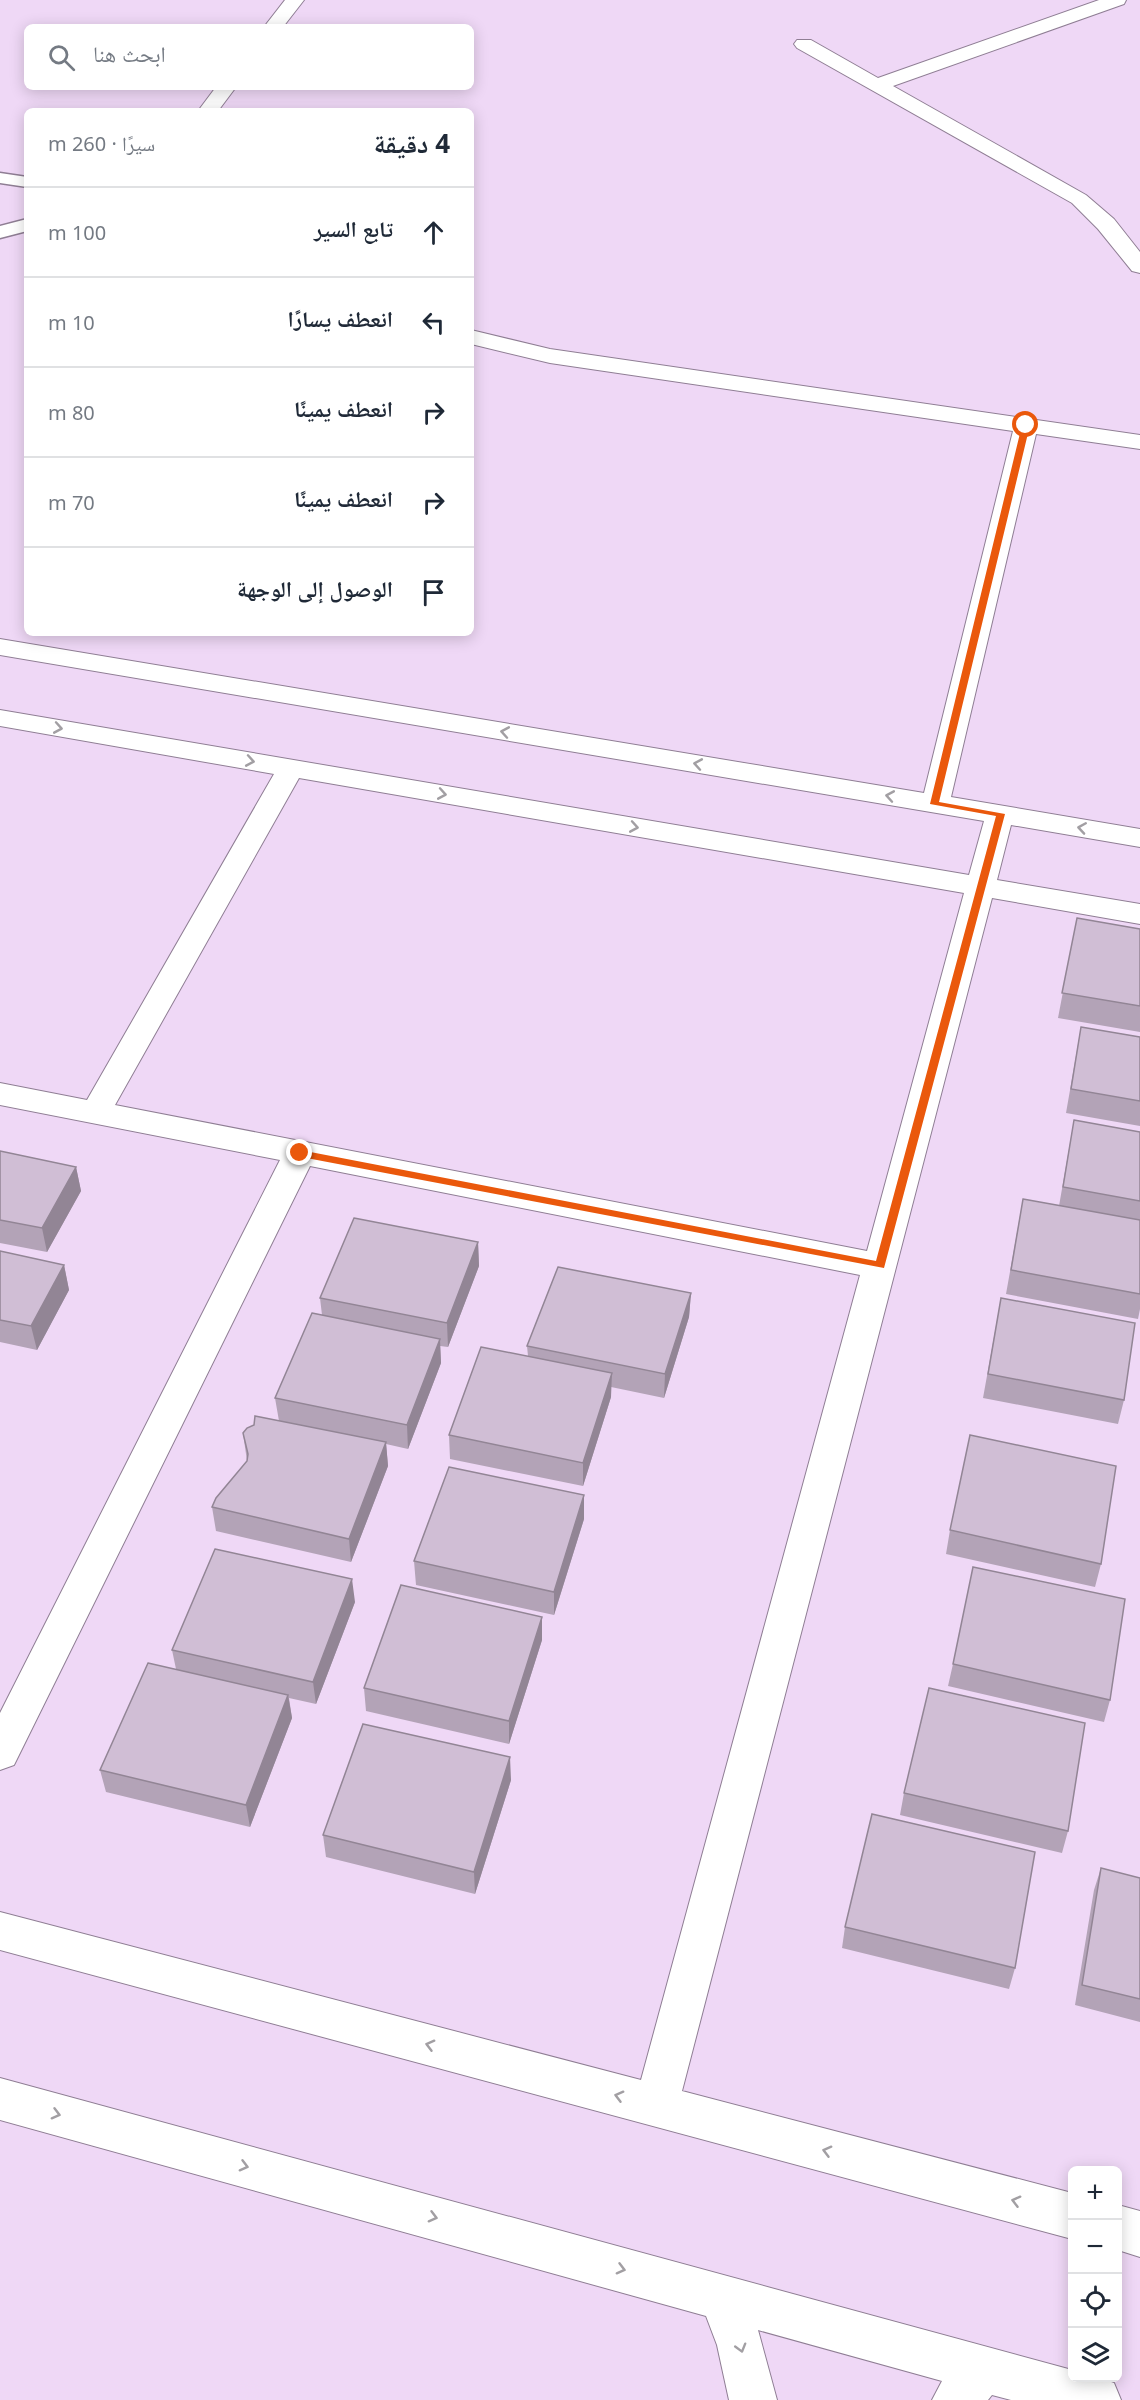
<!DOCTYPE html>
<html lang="ar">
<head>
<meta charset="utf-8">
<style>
	body { margin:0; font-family:"Noto Sans","Noto Naskh Arabic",sans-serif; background:#f2f2f3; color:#1f2937; direction:rtl }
	.controls { position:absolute; right:18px; bottom:18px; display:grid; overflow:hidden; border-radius:9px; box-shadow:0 3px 15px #0003 }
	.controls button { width:54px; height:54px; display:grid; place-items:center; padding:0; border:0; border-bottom:2px solid #e0e1e3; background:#fff; color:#1f2937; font:30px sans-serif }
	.stop { position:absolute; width:18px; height:18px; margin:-14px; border:4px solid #ea580c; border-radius:50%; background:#fff }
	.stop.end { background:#ea580c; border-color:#fff; box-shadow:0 2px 6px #0008 }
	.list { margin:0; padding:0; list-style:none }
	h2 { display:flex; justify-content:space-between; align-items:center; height:78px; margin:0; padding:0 24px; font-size:26px }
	h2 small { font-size:20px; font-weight:400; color:#747a83 }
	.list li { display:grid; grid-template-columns:39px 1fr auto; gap:18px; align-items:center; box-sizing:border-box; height:90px; padding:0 24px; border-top:2px solid #e0e1e3 }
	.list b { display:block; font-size:22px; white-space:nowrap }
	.list em { font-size:20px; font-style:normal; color:#747a83 }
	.icon { flex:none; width:33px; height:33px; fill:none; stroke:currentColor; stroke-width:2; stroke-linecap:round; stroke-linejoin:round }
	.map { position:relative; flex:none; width:1140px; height:2400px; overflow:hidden; direction:ltr }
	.search { position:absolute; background:#fff; box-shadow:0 3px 15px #0003; left:24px; top:24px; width:450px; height:66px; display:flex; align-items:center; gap:15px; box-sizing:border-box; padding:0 21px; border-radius:9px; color:#747a83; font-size:22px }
	.panel { position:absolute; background:#fff; box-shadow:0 3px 15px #0003; left:24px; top:108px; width:450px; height:528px; border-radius:9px; direction:rtl }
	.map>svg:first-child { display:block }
	.built { fill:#efd8f6; fill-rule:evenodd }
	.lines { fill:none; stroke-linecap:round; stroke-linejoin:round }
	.lane-casing { stroke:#8f7e94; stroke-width:3 }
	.street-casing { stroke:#8f7e94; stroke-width:2 }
	.lane { fill:#fff; fill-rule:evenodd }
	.street { fill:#fff; fill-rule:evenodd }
	.wall { fill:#b3a3b7 }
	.shaded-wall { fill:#928595 }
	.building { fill:#d0bed5; stroke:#928595; stroke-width:1.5 }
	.oneway { stroke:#a29fa3 }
	.route { fill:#ea580c }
</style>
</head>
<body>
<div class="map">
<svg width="1140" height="2400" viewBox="0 0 1140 2400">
	<rect width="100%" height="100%" fill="#f8e6fe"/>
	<path class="built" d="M0,0H1140V2400H0ZM27,27H471V87H27ZM27,111H471V633H27ZM1072,2170H1118V2378H1072Z"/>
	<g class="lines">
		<g class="lane-casing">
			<path id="lane" d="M0,173L27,177V187L0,183Z
				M27,219V231L0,238V226Z"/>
		</g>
		<g class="street-casing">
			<path id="street" d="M285,0H304L283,27H264Z
				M1099,0H1126L1124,4L893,86L1086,195L1114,219L1140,252V273L1132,271L1098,229L1072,203L797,48L794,44L797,40H811L878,78Z
				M216,87H236L218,111H198Z
				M471,330L550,349L1140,435V449L1036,434L951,797L1140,829V847L1011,825L997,880L1140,904V924L992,898L682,2091L1072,2193V2239L0,1950V1912L641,2080L860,1275L310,1166L14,1765L0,1770V1713L280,1160L0,1105V1083L87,1100L274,774L0,726V710L969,875L984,821L0,655V639L924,793L1013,431L550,363L471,344ZM299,778L964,893L867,1251L115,1105Z
				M0,2078L1072,2370V2378H1100L1114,2383L1121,2400H1011L992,2395L988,2400H932L942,2381L758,2330L777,2400H729L717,2345L706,2316L0,2120Z
				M1118,2205L1140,2211V2257L1118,2250Z"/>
		</g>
		<use href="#lane" class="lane"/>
		<use href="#street" class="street"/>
	</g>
	<path class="wall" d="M1077,918L1140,929V1032L1058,1018Z
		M1081,1027L1140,1037V1126L1066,1113Z
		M1074,1120L1140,1132V1309L1138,1319L1006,1294L1023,1199L1059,1206Z
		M0,1151L76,1167L81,1191L47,1252L0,1243Z
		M478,1242L479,1266L448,1347L440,1346L441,1363L408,1449L386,1444L388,1466L351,1562L216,1531L212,1507L247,1461L243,1433L279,1421L275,1398L322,1315L320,1298Z
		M0,1251L64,1265L69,1290L37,1350L0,1342Z
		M691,1293L689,1317L664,1398L611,1387V1397L583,1486L450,1459L449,1435L528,1356L527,1346Z
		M1001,1298L1124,1400L1118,1424L983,1398Z
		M584,1519L554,1615L416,1585L414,1561Z
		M950,1530L1101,1564L1095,1587L946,1554Z
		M355,1602L316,1704L289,1698L292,1718L250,1827L106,1792L100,1770L176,1669L172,1650Z
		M542,1617V1640L509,1744L366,1711L364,1688Z
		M953,1664L1110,1700L1104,1722L948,1686Z
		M511,1780L475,1894L326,1857L323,1835Z
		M904,1793L1068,1831L1062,1853L900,1815Z
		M1101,1868L1140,1878V2022L1075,2005L1094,1890Z
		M845,1927L1015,1968L1009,1989L842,1948Z"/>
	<path class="shaded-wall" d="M76,1167L81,1191L47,1252L42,1228Z
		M478,1242L479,1266L448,1347L447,1323Z
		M64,1265L69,1290L37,1350L31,1326Z
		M691,1293L689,1317L664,1398L665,1374Z
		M440,1339L441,1363L408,1449L407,1425Z
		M612,1373L611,1397L583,1486V1463Z
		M386,1442L388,1466L351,1562L349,1539Z
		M584,1495V1519L554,1615V1592Z
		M352,1579L355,1602L316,1704L313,1682Z
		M542,1617V1640L509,1744V1721Z
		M288,1695L292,1718L250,1827L246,1805Z
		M510,1757L511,1780L475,1894L474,1872Z"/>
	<path class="building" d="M1077,918L1140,929V1006L1062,993Z
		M1081,1027L1140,1037V1101L1071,1089Z
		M1074,1120L1140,1132V1201L1063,1187Z
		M0,1151L76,1167L42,1228L0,1220Z
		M1023,1199L1140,1220V1294L1011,1270Z
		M354,1218L478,1242L447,1323L320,1298Z
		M0,1251L64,1265L31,1326L0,1320Z
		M558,1267L691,1293L665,1374L527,1346Z
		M1001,1298L1135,1323L1124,1400L988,1374Z
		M312,1313L440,1339L407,1425L275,1398Z
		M481,1347L612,1373L583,1463L449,1435Z
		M255,1416L386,1442L349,1539L212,1507L216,1498L247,1461L248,1454L243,1433L247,1428L254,1425Z
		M970,1435L1116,1466L1101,1564L950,1530Z
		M449,1467L584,1495L554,1592L414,1561Z
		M215,1549L352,1579L313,1682L172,1650Z
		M973,1567L1125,1599L1110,1700L953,1664Z
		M401,1585L542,1617L509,1721L364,1688Z
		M148,1663L288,1695L246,1805L100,1770Z
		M929,1688L1085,1723L1068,1831L904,1793Z
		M363,1724L510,1757L474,1872L323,1835Z
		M872,1814L1035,1852L1015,1968L845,1927Z
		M1101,1868L1140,1878V1999L1082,1985Z"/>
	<defs><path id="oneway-chevron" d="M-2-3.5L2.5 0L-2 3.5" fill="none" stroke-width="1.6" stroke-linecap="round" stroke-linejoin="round" transform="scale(1.5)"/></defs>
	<g class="oneway">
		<use href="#oneway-chevron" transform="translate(58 728) rotate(10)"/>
		<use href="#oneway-chevron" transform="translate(505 732) rotate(-170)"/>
		<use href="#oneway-chevron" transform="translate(250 761) rotate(10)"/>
		<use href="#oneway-chevron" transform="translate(698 764) rotate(-170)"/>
		<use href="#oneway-chevron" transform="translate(442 794) rotate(10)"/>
		<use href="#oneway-chevron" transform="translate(890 796) rotate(-170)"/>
		<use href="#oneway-chevron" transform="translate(634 827) rotate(10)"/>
		<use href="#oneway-chevron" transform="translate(1082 828) rotate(-171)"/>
		<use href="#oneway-chevron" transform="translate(430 2045) rotate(-165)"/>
		<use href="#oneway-chevron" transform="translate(619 2096) rotate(-165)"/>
		<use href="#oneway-chevron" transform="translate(56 2114) rotate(15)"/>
		<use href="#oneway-chevron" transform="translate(827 2151) rotate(-165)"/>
		<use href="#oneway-chevron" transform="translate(244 2166) rotate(15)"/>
		<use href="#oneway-chevron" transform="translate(1016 2201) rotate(-165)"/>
		<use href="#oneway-chevron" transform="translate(433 2217) rotate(15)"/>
		<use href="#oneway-chevron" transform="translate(621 2269) rotate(15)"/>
		<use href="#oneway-chevron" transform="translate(741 2348) rotate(74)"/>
	</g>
	<path class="route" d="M1026,423L1030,425L939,802L1005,814L884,1268L296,1156V1151L300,1150L876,1261L996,816L930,804L1022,425Z"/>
</svg>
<div class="controls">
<button>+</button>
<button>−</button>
<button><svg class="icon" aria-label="locate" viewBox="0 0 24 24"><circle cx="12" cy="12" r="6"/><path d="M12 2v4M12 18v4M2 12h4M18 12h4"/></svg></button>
<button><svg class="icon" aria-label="layers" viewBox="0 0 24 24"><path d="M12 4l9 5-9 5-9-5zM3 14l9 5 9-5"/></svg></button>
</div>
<div class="stop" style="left:1026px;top:425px"></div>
<div class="stop end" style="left:300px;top:1153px"></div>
<div class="search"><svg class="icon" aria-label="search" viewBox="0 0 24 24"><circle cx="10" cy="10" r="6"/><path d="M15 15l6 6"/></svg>ابحث هنا</div>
<section class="panel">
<h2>4 دقيقة<small>سيرًا · 260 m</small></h2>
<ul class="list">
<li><svg class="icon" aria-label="ahead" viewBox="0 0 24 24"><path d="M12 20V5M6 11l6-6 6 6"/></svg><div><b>تابع السير</b></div><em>100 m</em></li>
<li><svg class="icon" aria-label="left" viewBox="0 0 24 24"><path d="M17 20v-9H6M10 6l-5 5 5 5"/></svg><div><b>انعطف يسارًا</b></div><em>10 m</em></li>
<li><svg class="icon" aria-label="right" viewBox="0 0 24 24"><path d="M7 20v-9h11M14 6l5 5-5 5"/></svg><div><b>انعطف يمينًا</b></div><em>80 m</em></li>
<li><svg class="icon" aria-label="right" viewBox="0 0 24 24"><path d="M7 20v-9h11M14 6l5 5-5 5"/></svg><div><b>انعطف يمينًا</b></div><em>70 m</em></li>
<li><svg class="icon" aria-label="arrive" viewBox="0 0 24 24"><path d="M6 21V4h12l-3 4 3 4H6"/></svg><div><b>الوصول إلى الوجهة</b></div></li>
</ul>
</section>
</div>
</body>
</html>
